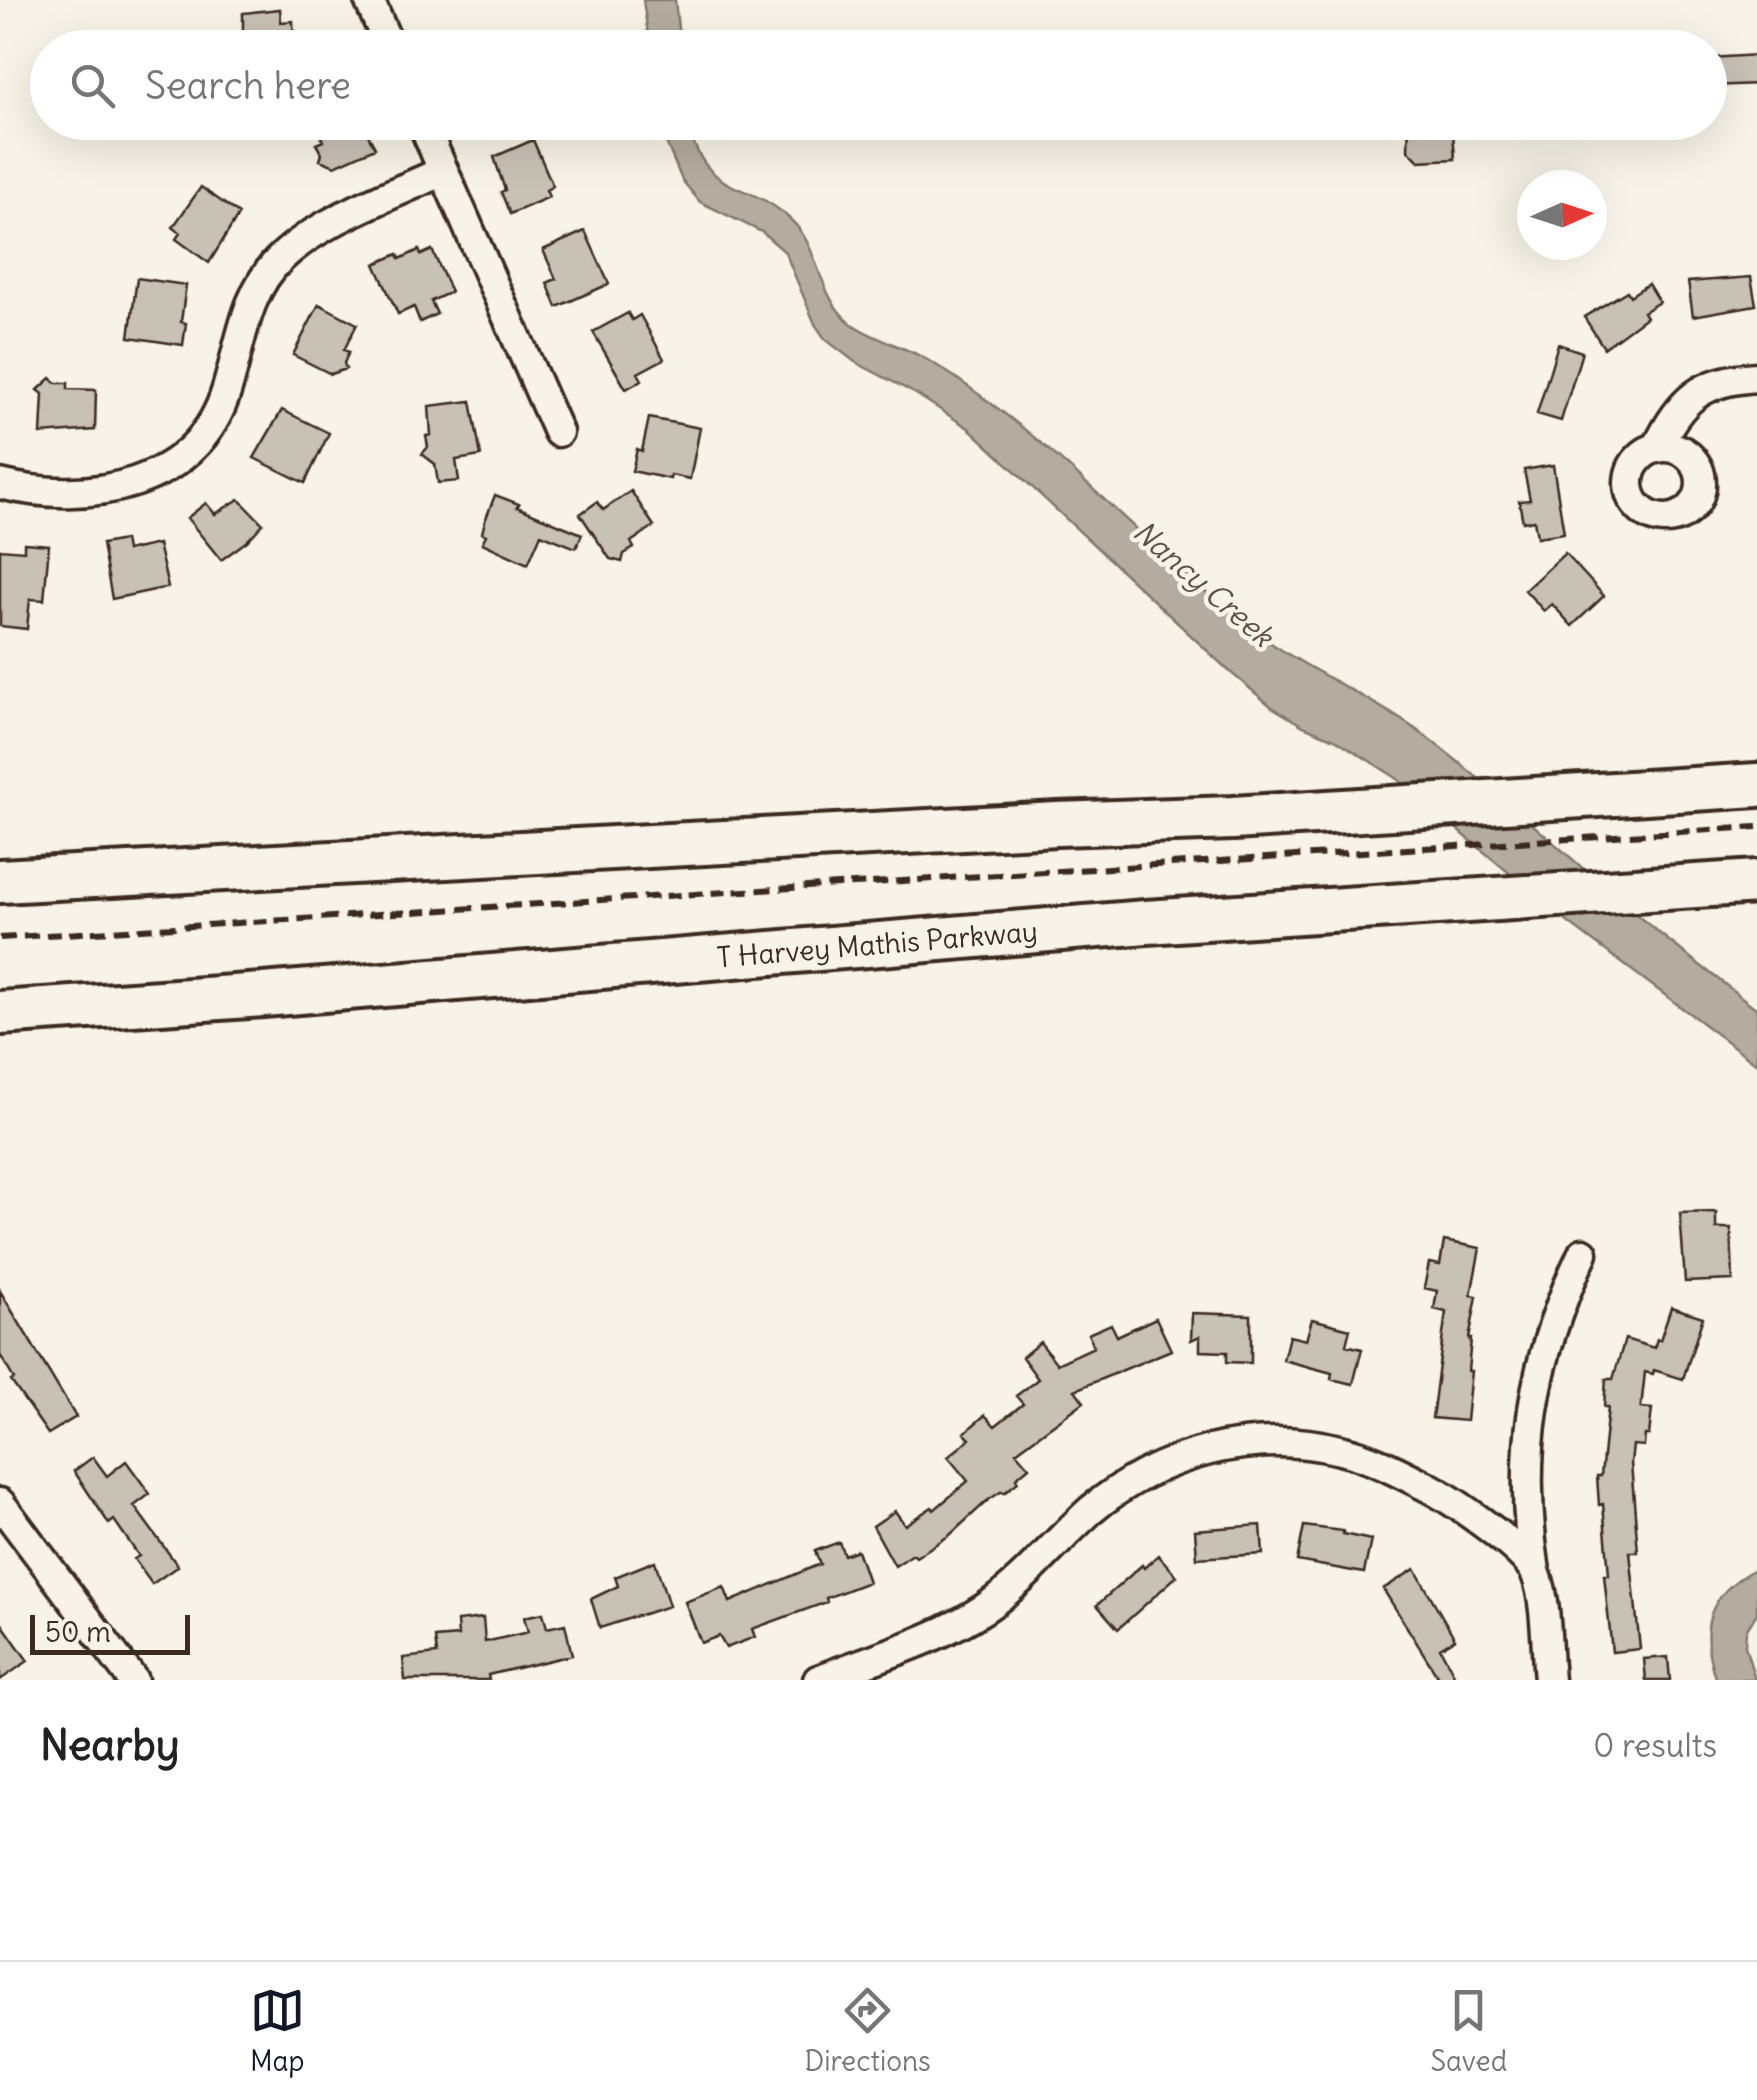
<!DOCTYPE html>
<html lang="en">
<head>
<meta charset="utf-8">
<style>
	body { margin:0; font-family:Delius,sans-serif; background:#f2f2f2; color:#222 }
	.compass { position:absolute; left:1517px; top:170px; width:90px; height:90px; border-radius:50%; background:#fff; box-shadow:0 10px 40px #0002; rotate:87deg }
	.scale { position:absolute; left:30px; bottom:25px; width:160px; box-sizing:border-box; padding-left:10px; border:5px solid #3b2a1e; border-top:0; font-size:28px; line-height:35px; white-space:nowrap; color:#3b2a1e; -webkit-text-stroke:8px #f7f3e8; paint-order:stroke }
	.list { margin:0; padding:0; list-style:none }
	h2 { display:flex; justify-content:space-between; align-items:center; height:130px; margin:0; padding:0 40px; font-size:42px }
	h2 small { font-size:32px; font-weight:400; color:#767676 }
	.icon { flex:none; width:55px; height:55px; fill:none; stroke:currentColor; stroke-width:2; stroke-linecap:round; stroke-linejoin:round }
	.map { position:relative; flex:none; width:1757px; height:1680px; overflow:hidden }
	.search { position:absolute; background:#fff; box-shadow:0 10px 40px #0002; left:30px; right:30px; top:30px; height:110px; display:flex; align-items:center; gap:25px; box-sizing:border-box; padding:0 35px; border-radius:55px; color:#767676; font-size:38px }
	.sheet { height:280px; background:#fff }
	nav { display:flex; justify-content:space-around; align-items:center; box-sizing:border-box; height:140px; border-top:2px solid #e0e0e0; background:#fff; font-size:28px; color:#767676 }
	nav a { display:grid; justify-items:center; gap:5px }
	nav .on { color:#111827 }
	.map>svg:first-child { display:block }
	.water { fill:#b4aca0; stroke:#84786c; stroke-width:2.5 }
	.building { fill:#c8c1b6; stroke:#3b2a1e; stroke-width:2.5 }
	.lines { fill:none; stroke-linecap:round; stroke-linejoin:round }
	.minor-casing { stroke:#3b2a1e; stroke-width:35 }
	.highway-casing { stroke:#3b2a1e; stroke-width:50 }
	.minor { stroke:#f7f3e8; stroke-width:28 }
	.highway { stroke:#f7f3e8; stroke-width:42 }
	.rail { stroke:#3b2a1e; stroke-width:6; stroke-dasharray:15 8; stroke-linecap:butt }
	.labels { text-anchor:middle; stroke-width:9; stroke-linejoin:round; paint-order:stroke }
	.street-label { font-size:28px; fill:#3b2a1e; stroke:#f7f3e8 }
	.water-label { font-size:30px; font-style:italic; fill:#5f5145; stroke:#f7f3e8 }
</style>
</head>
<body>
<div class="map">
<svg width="1757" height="1680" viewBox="0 0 1757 1680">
	<rect width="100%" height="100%" fill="#f7f3e8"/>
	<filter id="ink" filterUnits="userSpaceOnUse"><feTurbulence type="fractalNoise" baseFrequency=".01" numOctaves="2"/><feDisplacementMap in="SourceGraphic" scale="20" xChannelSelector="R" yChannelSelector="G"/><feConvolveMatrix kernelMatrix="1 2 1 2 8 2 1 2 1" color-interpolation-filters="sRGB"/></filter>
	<g filter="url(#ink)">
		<path class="water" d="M643,0H675L680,47H650Z
			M658,123H687C709,203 747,176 792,221C821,249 817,298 852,324C871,338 899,345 920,356C944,368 968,386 989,402C1079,468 1153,551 1239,620C1301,670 1375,696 1437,745C1508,800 1575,863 1644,921C1681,951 1719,980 1757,1009V1064L1570,924L1395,777L1335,739L1303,726L1272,707L1229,671L970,429L916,394L855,362L825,339L815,324L785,252L762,232L700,202L682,180Z
			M1757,1568V1613L1746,1631L1745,1646L1755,1680H1716C1698,1629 1707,1593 1757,1568Z"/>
		<path class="building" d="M280,9L281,22L293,21L294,48H243V13Z
			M1757,55V84L1710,86V58Z
			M315,122H361L375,148L335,166L320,160L322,154L316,144L323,141Z
			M1409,122H1447L1448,134L1453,133L1455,159L1419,161L1408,150Z
			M533,140L553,186L546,190L549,197L510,214L501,192L505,190L494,157Z
			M201,187L239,214L209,263L176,239L180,233L173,227Z
			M585,231L609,284L557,307L547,283L556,279L543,250Z
			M419,250L421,255L432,250L451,292L431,301L437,314L420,322L414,307L398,314L375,264L398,254L400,259Z
			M1751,277L1756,305L1693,316L1688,282Z
			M137,278L186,285L181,322L186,323L183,345L129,337Z
			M1648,284L1659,302L1643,312L1646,317L1604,348L1584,317L1627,291L1630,296Z
			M319,304L357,324L344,350L349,352L344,363L346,369L331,374L293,355Z
			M628,313L632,320L640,315L664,359L638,373L642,380L626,389L593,332Z
			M1558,344L1582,352L1561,421L1537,414Z
			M51,378L56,383H68V389L96,390L95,430L41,434L43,394L38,390Z
			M471,401L481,456L456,460L459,481L438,483L435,464L422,454L428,447L426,436L431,435L429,406Z
			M282,410L329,433L305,483L254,458Z
			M649,418L700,428L690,479L671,475L670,479L632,471L637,449L642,451Z
			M1553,465L1564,533L1537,537L1534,520L1523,522L1519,501L1530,500L1524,470Z
			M631,491L654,526L631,542L634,548L624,554L622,562L610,559L580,514L597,502L603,510Z
			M495,495L519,504L517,507L582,534L576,548L541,534L528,564L482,543L486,535L482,533L485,521Z
			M239,499L263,524L247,541L221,560L187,518L206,503L215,514Z
			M124,540L126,551L158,544L168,587L112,599L102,544Z
			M24,543L49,545L44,600L30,599L27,629L0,626V549L24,551Z
			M1565,553L1604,596L1572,626L1552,604L1544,611L1525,590Z
			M1716,1212V1228H1731L1733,1280L1685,1282L1680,1213Z
			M1444,1241L1480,1248L1471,1295L1477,1296L1469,1339H1471L1468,1371H1471L1466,1421L1432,1418L1446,1312L1434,1309L1437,1291L1424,1288L1429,1263L1440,1265Z
			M0,1291L76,1417L48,1434L11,1381L14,1379L0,1355Z
			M1671,1307L1703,1317L1683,1379L1654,1370L1653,1374L1645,1372L1641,1408L1652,1409L1649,1435H1645L1644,1446L1633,1445L1631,1463L1638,1552H1630L1640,1649L1612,1652L1604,1575H1609L1603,1504L1599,1505L1597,1476H1601L1608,1407H1604L1606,1379H1613L1625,1339L1654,1348L1657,1339L1660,1340Z
			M1192,1313L1251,1315V1363L1227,1362V1352L1200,1351V1336L1191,1340Z
			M1156,1318L1171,1350L1075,1390L1084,1402L1016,1452L1029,1467L1016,1478L1018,1482L1004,1493L1002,1491L987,1501L950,1535L916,1557L913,1554L895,1566L873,1526L895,1511L905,1525L932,1507L934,1510L968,1481L948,1457L970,1439L964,1433L985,1415L995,1426L1023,1404L1016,1396L1038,1379L1022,1357L1040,1342L1057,1364L1094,1347L1088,1334L1111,1324L1117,1336Z
			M1312,1319L1350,1329L1346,1345L1362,1349L1353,1384L1331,1379L1332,1373L1283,1360L1289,1336L1306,1340Z
			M93,1457L107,1476L126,1461L150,1494L134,1506L178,1566L152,1584L134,1559L139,1556L114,1520L109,1524L74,1471Z
			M1261,1525L1263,1554L1197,1558L1195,1530Z
			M1304,1526L1343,1531V1534L1371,1540L1364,1573L1297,1561Z
			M839,1542L844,1555L857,1550L868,1582L826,1598L827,1602L752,1629L755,1637L726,1648L719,1636L701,1643L685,1602L724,1587L730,1602L820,1564L815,1551Z
			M1158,1555L1177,1576L1118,1629L1097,1605L1142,1565L1144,1568Z
			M655,1561L669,1606L600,1628L591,1599L618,1586L615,1577Z
			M1415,1569L1455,1639L1440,1648L1457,1680H1440L1383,1589Z
			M543,1613L547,1628L565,1624L572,1655L488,1675L489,1680H405L403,1658L437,1654L435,1638L458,1636L457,1621L483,1618L485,1642L528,1632L524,1617Z
			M0,1621L28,1661L0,1680Z
			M1668,1657L1670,1680H1646L1644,1659Z"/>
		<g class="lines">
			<g class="minor-casing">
				<path id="minor" d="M369,0L390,48
					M422,122L558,432
					M1629 483a36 36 0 1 1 72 0a36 36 0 1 1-72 0Z
					M1657,448C1680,399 1702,380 1757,377
					M0,484C88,506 198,487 227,389C241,344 245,291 282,257C322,219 393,195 443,171
					M0,1503L133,1680
					M1535,1572C1517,1455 1532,1360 1583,1253
					M818,1680C873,1658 936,1641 985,1608C1025,1581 1055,1542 1091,1510C1159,1453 1253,1428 1340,1450C1370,1457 1397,1471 1424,1485C1450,1498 1525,1549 1536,1574C1547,1601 1546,1650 1549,1680"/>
			</g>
			<g class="highway-casing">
				<g id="highway">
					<path d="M0,881L1057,824L1233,818L1757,785"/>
					<path id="s1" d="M0,1013L263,995L1146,922L1757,882"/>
				</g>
			</g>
			<use href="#minor" class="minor"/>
			<use href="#highway" class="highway"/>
			<path class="rail" d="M0,938L1757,827"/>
		</g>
	</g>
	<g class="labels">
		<g class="street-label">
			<text dy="10" stroke="none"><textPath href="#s1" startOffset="880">T Harvey Mathis Parkway</textPath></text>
		</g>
		<g class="water-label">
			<text transform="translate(1203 584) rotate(41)" y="10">Nancy Creek</text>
		</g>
	</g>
</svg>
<svg class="compass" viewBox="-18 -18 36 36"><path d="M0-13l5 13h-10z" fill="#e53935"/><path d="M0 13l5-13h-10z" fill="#767676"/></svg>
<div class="scale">50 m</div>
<div class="search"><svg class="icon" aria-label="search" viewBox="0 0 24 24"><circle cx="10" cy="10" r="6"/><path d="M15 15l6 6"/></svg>Search here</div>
</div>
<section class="sheet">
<h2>Nearby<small>0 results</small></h2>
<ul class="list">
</ul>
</section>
<nav>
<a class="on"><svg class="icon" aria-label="map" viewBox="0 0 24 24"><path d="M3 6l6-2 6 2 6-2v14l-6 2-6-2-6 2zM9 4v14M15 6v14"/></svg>Map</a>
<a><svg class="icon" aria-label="directions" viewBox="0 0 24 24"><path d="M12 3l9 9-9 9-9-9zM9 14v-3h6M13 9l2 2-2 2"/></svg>Directions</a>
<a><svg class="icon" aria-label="saved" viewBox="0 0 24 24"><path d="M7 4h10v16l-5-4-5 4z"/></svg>Saved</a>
</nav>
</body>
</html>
